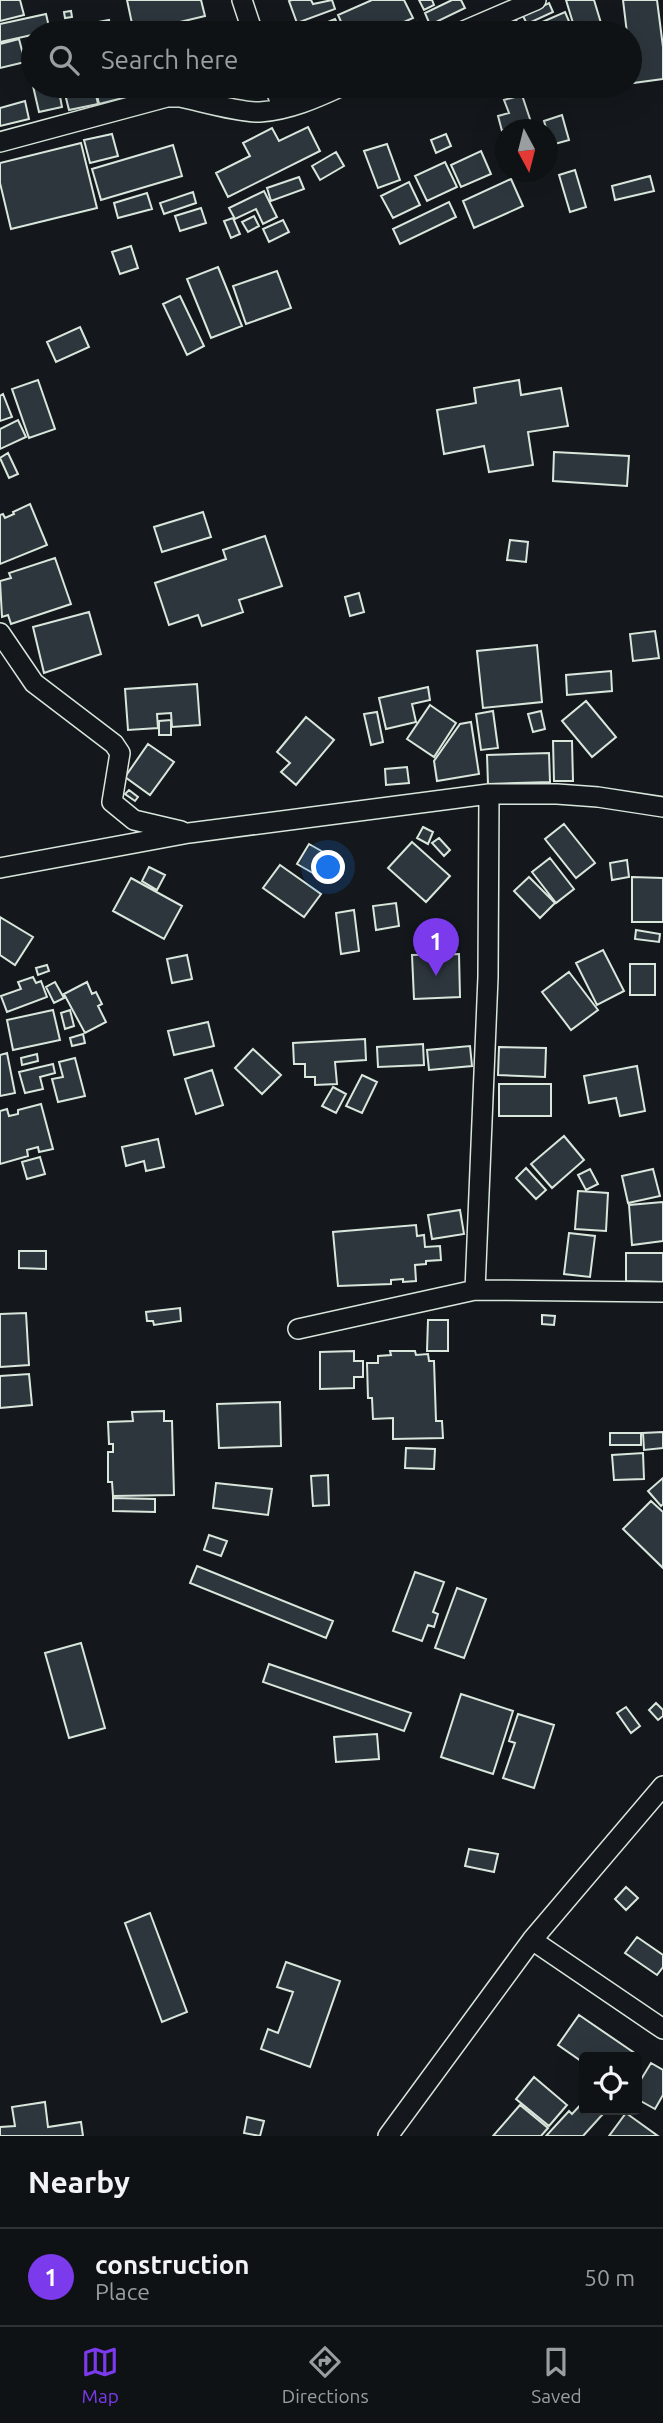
<!DOCTYPE html>
<html lang="en">
<head>
<meta charset="utf-8">
<style>
	body { margin:0; font-family:Ubuntu,sans-serif; background:#1d2022; color:#f1f3f6 }
	.controls { position:absolute; right:21px; bottom:21px; display:grid; overflow:hidden; border-radius:7px; box-shadow:0 7px 28px #0002 }
	.controls button { width:63px; height:63px; display:grid; place-items:center; padding:0; border:0; border-bottom:2px solid #2f3234; background:#0f1215; color:#f1f3f6; font:35px sans-serif }
	.compass { position:absolute; left:495px; top:119px; width:63px; height:63px; border-radius:50%; background:#0f1215; box-shadow:0 7px 28px #0002; rotate:173deg }
	.you { position:absolute; left:329px; top:868px; width:24px; height:24px; margin:-18px; border:5px solid #fff; border-radius:50%; background:#1a73e8; box-shadow:0 0 0 10px #1a73e833 }
	.badge { display:grid; place-items:center; width:46px; height:46px; border-radius:50%; background:#7c3aed; color:#fff; font-size:23px; font-weight:700 }
	.pin { position:absolute; translate:-50% -58px; filter:drop-shadow(0 2px 4px #0008) }
	.pin::after { content:''; position:absolute; top:37px; width:24px; height:21px; background:inherit; clip-path:polygon(0 0,100% 0,50% 100%) }
	.list { margin:0; padding:0; list-style:none }
	h2 { display:flex; justify-content:space-between; align-items:center; height:91px; margin:0; padding:0 28px; font-size:30px }
	h2 small { font-size:23px; font-weight:400; color:#9b9ea0 }
	.list li { display:grid; grid-template-columns:46px 1fr auto; gap:21px; align-items:center; box-sizing:border-box; height:98px; padding:0 28px; border-top:2px solid #2f3234 }
	.list b { display:block; font-size:26px; white-space:nowrap }
	.list p { margin:0; font-size:23px; white-space:nowrap; color:#9b9ea0 }
	.list em { font-size:23px; font-style:normal; color:#9b9ea0 }
	.icon { flex:none; width:38px; height:38px; fill:none; stroke:currentColor; stroke-width:2; stroke-linecap:round; stroke-linejoin:round }
	.map { position:relative; flex:none; width:663px; height:2136px; overflow:hidden }
	.search { position:absolute; background:#0f1215; box-shadow:0 7px 28px #0002; left:21px; right:21px; top:21px; height:77px; display:flex; align-items:center; gap:18px; box-sizing:border-box; padding:0 24px; border-radius:38px; color:#9b9ea0; font-size:26px }
	.sheet { height:189px; background:#0f1215 }
	nav { display:flex; justify-content:space-around; align-items:center; box-sizing:border-box; height:98px; border-top:2px solid #2f3234; background:#0f1215; font-size:19px; color:#9b9ea0 }
	nav a { display:grid; justify-items:center; gap:4px }
	nav .on { color:#7c3aed }
	.map>svg:first-child { display:block }
	.building { fill:#2c363c; stroke:#d8e6dc; stroke-width:2 }
	.lines { fill:none; stroke-linecap:round; stroke-linejoin:round }
	.minor-casing { stroke:#d8e6dc; stroke-width:22 }
	.minor { stroke:#14181c; stroke-width:19 }
</style>
</head>
<body>
<div class="map">
<svg width="663" height="2136" viewBox="0 0 663 2136">
	<rect width="100%" height="100%" fill="#14181c"/>
	<path class="building" d="M0,0H20L24,15L0,21Z
		M127,0H201L205,16L134,33Z
		M292,0H311L313,4L332,0L335,9L297,23L289,1Z
		M372,0H404L413,18L379,33H346L338,15Z
		M419,0H432L434,5L424,10Z
		M452,0H461L465,8L430,25L425,13Z
		M566,0H594L604,33H576Z
		M623,0H657L663,47V79L633,83L630,33H627Z
		M549,3L553,12L527,24L523,16Z
		M71,11L72,17L65,18L64,12Z
		M565,12L574,33H528L526,29Z
		M46,14L50,31L0,42V24Z
		M335,19L342,33H301Z
		M109,20L112,33H100L98,22Z
		M516,20L520,28L510,33H489Z
		M416,22L420,30L414,33H390Z
		M97,24L99,33H80L79,28Z
		M68,29L69,33H52L51,32Z
		M19,39L25,62L0,68V44Z
		M33,53V86L26,54Z
		M33,86H58L62,107L39,112Z
		M63,86H94L98,104L69,110Z
		M95,86H124L127,97L99,104Z
		M126,86H147L148,90L128,95Z
		M591,86H619L620,87L594,94Z
		M522,95L531,122L502,131L498,116L509,113L504,100Z
		M25,101L29,119L0,126V108Z
		M562,115L569,140L551,145L544,121Z
		M308,127L320,151L228,197L216,173L250,156L243,143L272,128L279,141Z
		M112,134L118,156L90,163L84,140Z
		M446,134L451,146L436,153L431,140Z
		M81,143L97,208L11,229L0,183V163Z
		M387,144L400,180L378,188L364,151Z
		M173,145L182,176L101,200L92,169Z
		M481,151L491,174L461,187L451,165Z
		M336,152L344,166L320,180L312,166Z
		M445,162L457,187L427,201L415,176Z
		M575,170L586,207L570,212L559,175Z
		M650,176L654,191L615,200L612,186Z
		M299,177L304,189L271,201L267,188Z
		M511,179L523,206L474,228L463,201Z
		M409,182L420,205L393,218L381,196Z
		M264,191L277,217L263,224L256,209L235,219L229,208Z
		M193,192L196,203L164,214L160,203Z
		M147,193L152,209L118,218L114,203Z
		M449,202L456,217L400,244L393,229Z
		M201,208L206,223L180,231L175,216Z
		M254,216L259,226L248,232L242,222Z
		M233,218L240,234L231,238L224,221Z
		M283,220L289,232L269,242L263,229Z
		M131,246L138,268L120,274L112,252Z
		M218,267L242,326L211,338L187,279Z
		M277,271L291,308L246,324L233,286Z
		M180,296L204,346L187,355L163,304Z
		M80,327L89,347L56,362L47,342Z
		M38,380L55,429L29,438L12,389Z
		M519,380L521,395L561,388L568,426L528,432L533,465L489,472L484,446L444,454L437,410L476,403L474,388Z
		M3,394L12,417L0,421V396Z
		M18,420L26,437L0,449V429Z
		M554,452L629,456L627,486L553,481Z
		M8,453L18,474L9,478L0,458Z
		M30,504L47,545L0,564V515L3,514L5,518L14,514L13,512Z
		M203,512L211,537L162,552L154,527Z
		M265,536L282,586L239,600L243,612L202,626L198,615L169,625L155,583L226,559L223,550Z
		M510,540L528,542L526,562L507,560Z
		M55,558L71,604L11,624L8,615L2,617L0,581L11,578L9,573Z
		M359,593L364,612L350,616L345,597Z
		M89,612L101,654L44,673L33,627Z
		M655,631L659,658L633,661L630,634Z
		M537,645L542,702L483,708L477,651Z
		M611,671L612,691L567,695L566,675Z
		M197,684L200,725L172,727L171,713L157,714L158,728L128,730L125,689Z
		M428,687L430,700L412,704L416,722L386,729L379,698Z
		M586,701L616,737L592,757L562,721Z
		M430,705L456,723L434,757L407,739Z
		M493,711L498,748L481,750L476,714Z
		M541,711L545,729L533,732L528,714Z
		M377,712L383,742L371,745L364,714Z
		M306,717L334,740L296,785L281,772L290,763L277,752Z
		M171,720V735H159V721Z
		M471,722L479,774L437,781L434,761L460,724Z
		M553,741H572L573,781H554Z
		M148,744L174,762L150,795L125,777Z
		M549,753L550,782L488,784L487,755Z
		M407,767L409,783L386,785L385,769Z
		M129,790L138,797L135,801L125,794Z
		M564,824L595,863L576,878L545,839Z
		M423,827L433,832L428,844L417,838Z
		M439,838L450,850L444,856L432,843Z
		M412,842L450,876L426,902L388,868Z
		M309,844L332,857L326,866L331,869L325,880L297,864Z
		M550,858L574,889L556,903L532,872Z
		M627,860L629,877L612,880L610,863Z
		M280,865L321,894L304,917L263,888Z
		M149,867L165,875L157,890L142,881Z
		M529,877L555,903L540,918L514,891Z
		M632,877L663,878V922H632Z
		M131,878L182,906L164,939L113,911Z
		M396,903L399,926L376,930L373,906Z
		M354,910L359,951L341,954L336,913Z
		M0,917L33,937L15,965L0,955Z
		M636,930L660,934L659,942L635,939Z
		M603,950L624,991L597,1005L576,963Z
		M459,954L460,997L414,999L412,955Z
		M187,955L192,979L172,983L167,959Z
		M630,964H655V995H630Z
		M47,965L49,971L38,975L36,968Z
		M569,972L598,1010L571,1030L542,992Z
		M33,977L36,983L41,981L47,997L7,1012L1,996L21,989L18,982Z
		M55,982L64,998L54,1003L46,987Z
		M87,982L92,994L96,992L102,1004L98,1006L106,1022L85,1033L64,994Z
		M53,1010L60,1040L13,1050L7,1020Z
		M70,1010L74,1026L65,1029L61,1013Z
		M208,1022L214,1046L174,1055L168,1031Z
		M83,1034L85,1043L72,1046L70,1038Z
		M365,1039L366,1060L335,1062L337,1084L315,1085V1077H305V1064H294L293,1043Z
		M423,1044L424,1065L378,1067L377,1047Z
		M470,1046L472,1066L429,1070L427,1050Z
		M499,1047L546,1048L545,1077L498,1075Z
		M253,1049L281,1075L262,1094L235,1068Z
		M7,1053L15,1093L0,1096V1055Z
		M37,1054L38,1061L22,1065L21,1058Z
		M75,1058L85,1096L58,1102L52,1079L63,1077L59,1062Z
		M53,1064L55,1073L40,1077L43,1089L25,1093L19,1072Z
		M637,1066L645,1111L620,1116L616,1098L589,1103L584,1076Z
		M212,1070L223,1105L196,1114L185,1079Z
		M362,1075L377,1082L362,1113L346,1106Z
		M499,1084H551V1116H499Z
		M333,1087L346,1094L336,1113L322,1106Z
		M41,1104L53,1149L39,1152L38,1147L27,1150L28,1156L0,1164V1111L7,1109L9,1116L18,1114V1110Z
		M564,1136L584,1160L552,1188L531,1164Z
		M158,1139L164,1167L146,1171L144,1161L126,1166L122,1147Z
		M40,1157L45,1174L27,1179L22,1162Z
		M526,1168L546,1190L536,1199L516,1178Z
		M590,1169L598,1184L586,1190L578,1175Z
		M653,1169L660,1196L628,1203L622,1176Z
		M578,1191L608,1193L606,1231L575,1229Z
		M663,1202V1241L632,1245L629,1205Z
		M460,1210L464,1234L432,1239L428,1215Z
		M416,1225L417,1236L424,1235L425,1247L440,1246L441,1260L426,1261V1264L415,1265L416,1281L403,1282V1279L391,1280V1284L338,1286L333,1232Z
		M569,1233L595,1236L590,1277L564,1274Z
		M19,1251H46V1269L19,1268Z
		M626,1253H663V1282L626,1281Z
		M180,1308L181,1321L154,1325L153,1321H147L146,1312Z
		M26,1313L29,1365L0,1367V1314Z
		M542,1315L555,1316L554,1325L542,1324Z
		M428,1320H448V1351H427Z
		M354,1351V1361H363V1377H354V1388L320,1389V1352Z
		M390,1351H415L416,1355L428,1354L429,1361H434L436,1421H442L443,1438L393,1439V1418L373,1419L372,1398H368L367,1363H378V1356L391,1355Z
		M29,1374L32,1405L0,1408V1376Z
		M280,1402L281,1446L219,1448L217,1404Z
		M164,1411V1421H172L174,1495L113,1496L112,1482H108V1452H113V1444H109L108,1422L133,1421L132,1412Z
		M663,1432V1448L644,1450L643,1433Z
		M610,1433H641V1445H610Z
		M406,1448L435,1449L434,1469L405,1468Z
		M643,1453L644,1479L614,1480L612,1455Z
		M328,1475L329,1505L313,1506L311,1476Z
		M663,1478V1504L661,1506L648,1491Z
		M216,1483L272,1489L268,1515L213,1508Z
		M113,1498L155,1499V1512L113,1511Z
		M651,1501L663,1512V1568L623,1529Z
		M209,1535L227,1541L221,1556L204,1550Z
		M197,1566L333,1621L326,1638L190,1583Z
		M415,1572L444,1582L433,1612L438,1614L434,1627L428,1625L422,1641L393,1631Z
		M457,1588L486,1599L464,1658L435,1648Z
		M81,1643L105,1728L69,1738L45,1653Z
		M269,1664L411,1713L404,1731L263,1682Z
		M461,1694L513,1711L493,1774L441,1757Z
		M656,1703L663,1710V1716L658,1720L649,1710Z
		M626,1707L640,1726L631,1733L617,1713Z
		M518,1714L554,1725L534,1788L503,1778L515,1743L509,1741Z
		M377,1734L379,1759L336,1762L334,1737Z
		M469,1849L498,1854L494,1872L465,1866Z
		M626,1887L638,1898L626,1910L615,1899Z
		M150,1913L187,2012L162,2022L125,1923Z
		M637,1937L663,1955V1967L657,1975L625,1953Z
		M286,1962L340,1981L310,2067L261,2049L268,2029L278,2033L293,1992L277,1987Z
		M579,2015L636,2054L634,2057H584V2063L558,2045Z
		M651,2063L663,2070V2095L655,2109L637,2099V2086Z
		M534,2077L567,2105L549,2126L516,2099Z
		M584,2101V2110H596L602,2115L583,2136H546L569,2111L572,2114Z
		M45,2102L48,2127L81,2122L83,2136H0V2127L15,2126L12,2107Z
		M520,2105L548,2128L541,2136H493Z
		M626,2113L658,2136H609Z
		M247,2117L264,2121L260,2136L244,2133Z"/>
	<g class="lines">
		<g class="minor-casing">
			<path id="minor" d="M242,0L253,33
				M459,33L536,0
				M274,86L283,108
				M0,142L167,97H180C200,101 241,113 260,112C289,110 316,98 342,86
				M0,633L34,683L114,744L120,753L112,802L134,820L181,831
				M0,868L189,833L489,794H557L598,797L663,807
				M475,1290L488,977L489,794
				M298,1329L475,1290L663,1292
				M532,1940L663,2029
				M388,2136L532,1940L663,1786"/>
		</g>
		<use href="#minor" class="minor"/>
	</g>
</svg>
<div class="controls">
<button><svg class="icon" aria-label="locate" viewBox="0 0 24 24"><circle cx="12" cy="12" r="6"/><path d="M12 2v4M12 18v4M2 12h4M18 12h4"/></svg></button>
</div>
<svg class="compass" viewBox="-18 -18 36 36"><path d="M0-13l5 13h-10z" fill="#e53935"/><path d="M0 13l5-13h-10z" fill="#9b9ea0"/></svg>
<div class="you"></div>
<div class="pin badge" style="left:436px;top:976px">1</div>
<div class="search"><svg class="icon" aria-label="search" viewBox="0 0 24 24"><circle cx="10" cy="10" r="6"/><path d="M15 15l6 6"/></svg>Search here</div>
</div>
<section class="sheet">
<h2>Nearby<small></small></h2>
<ul class="list">
<li><span class="badge">1</span><div><b>construction</b><p>Place</p></div><em>50 m</em></li>
</ul>
</section>
<nav>
<a class="on"><svg class="icon" aria-label="map" viewBox="0 0 24 24"><path d="M3 6l6-2 6 2 6-2v14l-6 2-6-2-6 2zM9 4v14M15 6v14"/></svg>Map</a>
<a><svg class="icon" aria-label="directions" viewBox="0 0 24 24"><path d="M12 3l9 9-9 9-9-9zM9 14v-3h6M13 9l2 2-2 2"/></svg>Directions</a>
<a><svg class="icon" aria-label="saved" viewBox="0 0 24 24"><path d="M7 4h10v16l-5-4-5 4z"/></svg>Saved</a>
</nav>
</body>
</html>
